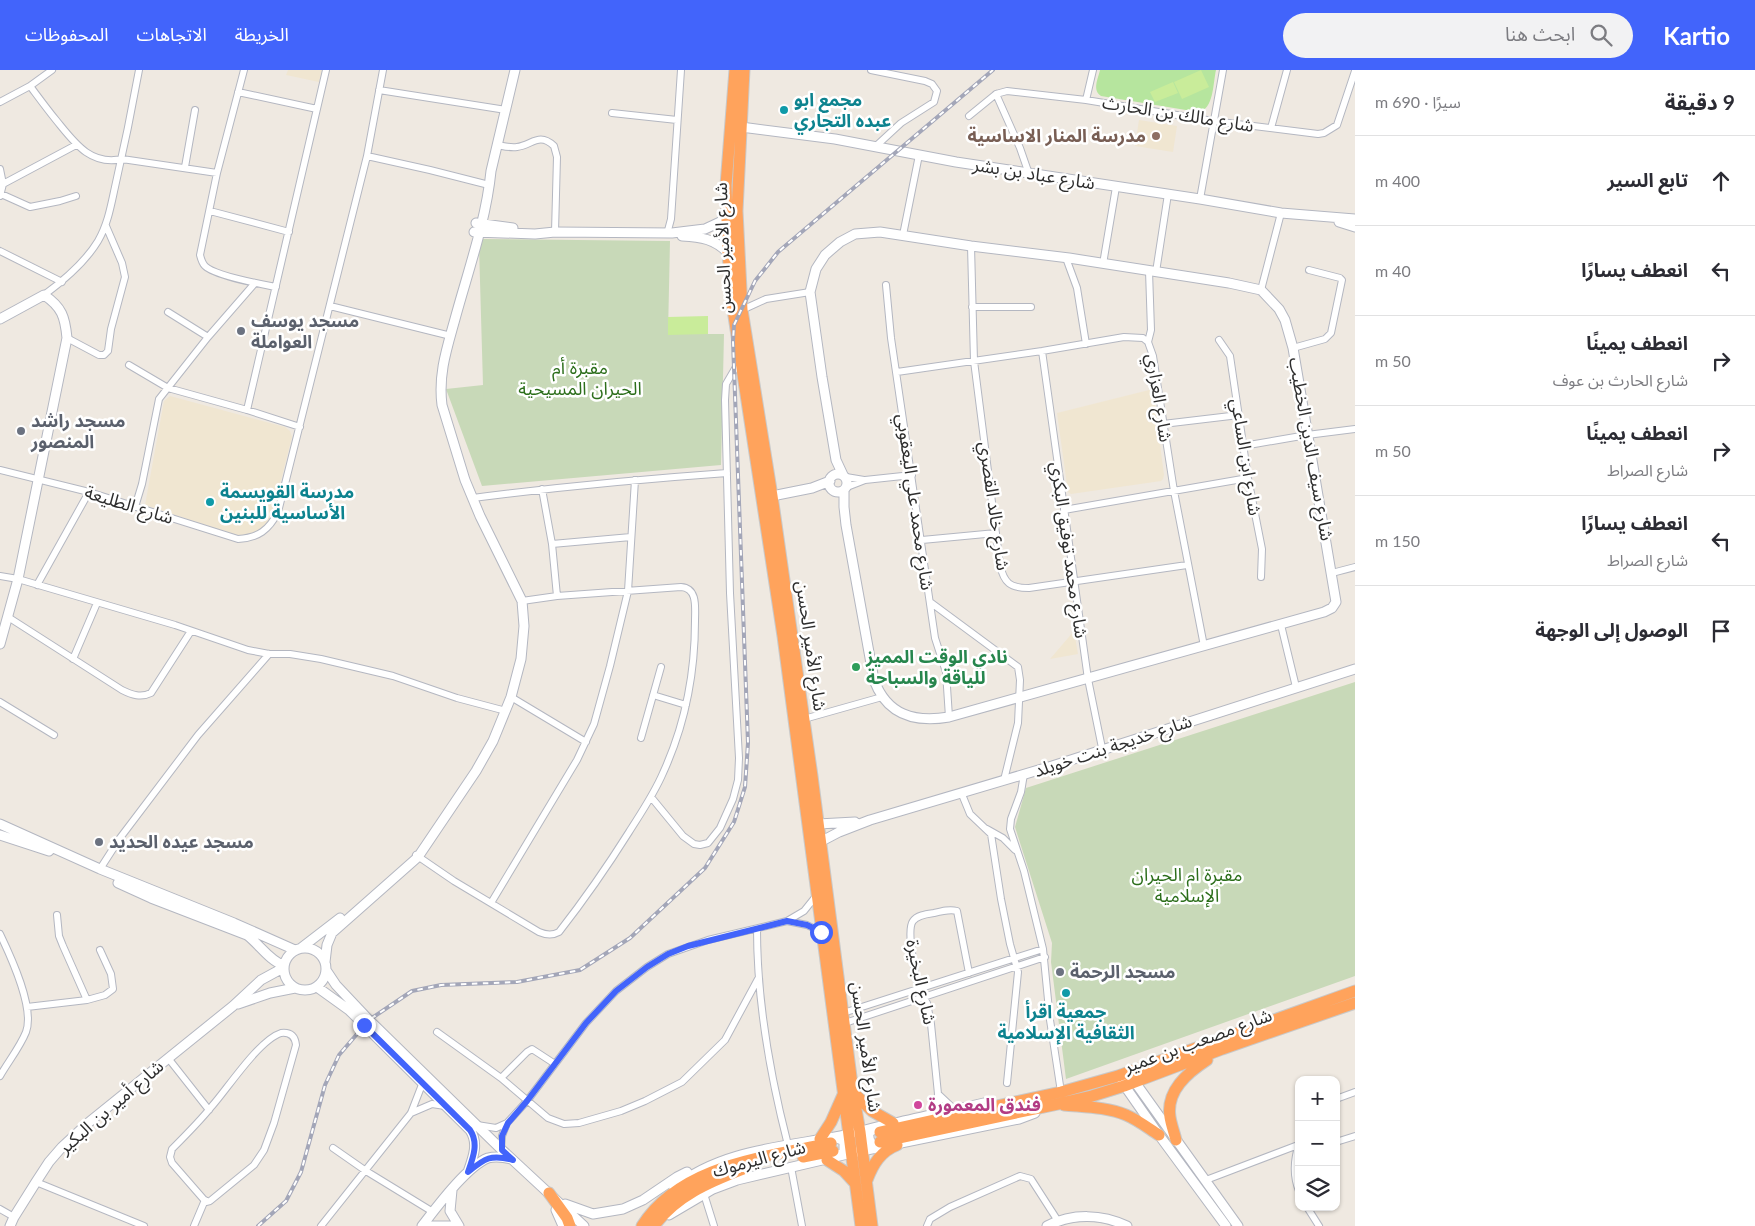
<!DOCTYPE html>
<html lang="ar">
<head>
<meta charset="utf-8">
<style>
	body { margin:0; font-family:Lato,"Noto Sans Arabic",sans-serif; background:#f2f2f3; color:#2b2b33; direction:rtl }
	.controls { position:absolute; right:15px; bottom:15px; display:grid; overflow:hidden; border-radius:10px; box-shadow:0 1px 4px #0004 }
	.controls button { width:45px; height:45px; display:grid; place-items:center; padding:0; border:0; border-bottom:1px solid #e1e1e2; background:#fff; color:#2b2b33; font:25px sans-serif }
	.stop { position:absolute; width:15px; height:15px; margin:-11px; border:4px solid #4264fb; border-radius:50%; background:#fff }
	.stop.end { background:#4264fb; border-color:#fff; box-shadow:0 1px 5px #0008 }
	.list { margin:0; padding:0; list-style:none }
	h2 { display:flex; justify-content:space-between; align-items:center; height:65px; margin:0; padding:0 20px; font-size:21px }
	h2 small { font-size:16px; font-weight:400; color:#7c7c81 }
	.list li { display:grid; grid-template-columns:32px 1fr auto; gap:15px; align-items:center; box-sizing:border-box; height:90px; padding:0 20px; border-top:1px solid #e1e1e2 }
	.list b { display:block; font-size:19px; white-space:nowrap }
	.list p { margin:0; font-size:16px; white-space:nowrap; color:#7c7c81 }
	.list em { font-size:16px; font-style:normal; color:#7c7c81 }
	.icon { flex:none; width:28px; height:28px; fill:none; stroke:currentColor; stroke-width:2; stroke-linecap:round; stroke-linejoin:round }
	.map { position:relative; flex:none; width:1355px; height:1156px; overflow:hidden; direction:ltr }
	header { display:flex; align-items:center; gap:30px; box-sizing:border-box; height:70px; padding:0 25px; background:#4264fb; color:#fff }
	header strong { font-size:24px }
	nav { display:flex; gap:28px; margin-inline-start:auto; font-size:18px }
	.search { width:350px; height:45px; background:#f2f2f3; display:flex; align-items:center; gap:12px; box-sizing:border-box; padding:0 18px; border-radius:28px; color:#7c7c81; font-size:19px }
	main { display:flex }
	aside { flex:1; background:#fff }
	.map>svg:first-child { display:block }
	.education { fill:#f0e6d1 }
	.green { fill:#b6e59e }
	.cemetery { fill:#c8d9b8 }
	.pitch { fill:#c9ec9a }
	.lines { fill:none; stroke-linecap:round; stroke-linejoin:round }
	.street-casing { stroke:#b4b7c1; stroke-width:8 }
	.secondary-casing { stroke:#b4b7c1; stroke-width:11 }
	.highway-casing { stroke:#c9c9c9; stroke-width:13 }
	.street { stroke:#fff; stroke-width:6 }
	.secondary { stroke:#fff; stroke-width:9 }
	.highway { stroke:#ffa35c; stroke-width:11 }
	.rail-casing { stroke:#a3a6b8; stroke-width:4 }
	.rail { stroke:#fff; stroke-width:2; stroke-dasharray:5.5; stroke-linecap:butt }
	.route { stroke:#4264fb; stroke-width:6 }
	.culture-dot { fill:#0f9aa8; stroke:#fff; stroke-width:2 }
	.education-dot { fill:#8d6e63; stroke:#fff; stroke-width:2 }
	.worship-dot { fill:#6b7280; stroke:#fff; stroke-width:2 }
	.leisure-dot { fill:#2e9e5b; stroke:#fff; stroke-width:2 }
	.hotel-dot { fill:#d1479c; stroke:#fff; stroke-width:2 }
	.labels { text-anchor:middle; stroke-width:5; stroke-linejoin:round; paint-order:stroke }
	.culture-label { font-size:18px; font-weight:bold; fill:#0d838f; stroke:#fff; text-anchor:start }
	.street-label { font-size:18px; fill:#2e2e2e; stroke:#fff }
	.education-label { font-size:18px; font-weight:bold; fill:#785e54; stroke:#fff; text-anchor:end }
	.worship-label { font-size:18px; font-weight:bold; fill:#5b616d; stroke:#fff; text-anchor:start }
	.park-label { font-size:18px; fill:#2c6e1b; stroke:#fff }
	.leisure-label { font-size:18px; font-weight:bold; fill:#27864d; stroke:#fff; text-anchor:start }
	.hotel-label { font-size:18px; font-weight:bold; fill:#b23c85; stroke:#fff; text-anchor:start }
</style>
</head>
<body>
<header>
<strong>Kartio</strong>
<div class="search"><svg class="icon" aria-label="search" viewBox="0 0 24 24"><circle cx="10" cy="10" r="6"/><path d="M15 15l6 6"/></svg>ابحث هنا</div>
<nav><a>الخريطة</a><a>الاتجاهات</a><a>المحفوظات</a></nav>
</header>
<main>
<aside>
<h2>9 دقيقة<small>سيرًا · 690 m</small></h2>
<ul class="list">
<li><svg class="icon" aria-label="ahead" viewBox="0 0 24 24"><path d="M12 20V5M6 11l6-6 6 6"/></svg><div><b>تابع السير</b></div><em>400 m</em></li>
<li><svg class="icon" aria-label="left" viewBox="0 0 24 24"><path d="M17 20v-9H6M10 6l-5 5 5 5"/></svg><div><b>انعطف يسارًا</b></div><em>40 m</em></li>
<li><svg class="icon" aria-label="right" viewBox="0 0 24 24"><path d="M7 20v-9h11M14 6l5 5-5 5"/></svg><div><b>انعطف يمينًا</b><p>شارع الحارث بن عوف</p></div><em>50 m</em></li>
<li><svg class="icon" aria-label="right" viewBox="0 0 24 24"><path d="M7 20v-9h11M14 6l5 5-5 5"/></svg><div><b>انعطف يمينًا</b><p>شارع الصراط</p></div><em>50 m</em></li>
<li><svg class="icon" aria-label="left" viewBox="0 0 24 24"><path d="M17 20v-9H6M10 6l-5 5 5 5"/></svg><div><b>انعطف يسارًا</b><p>شارع الصراط</p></div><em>150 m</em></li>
<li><svg class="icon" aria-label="arrive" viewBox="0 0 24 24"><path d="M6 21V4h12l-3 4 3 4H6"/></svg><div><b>الوصول إلى الوجهة</b></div></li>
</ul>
</aside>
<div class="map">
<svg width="1355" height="1156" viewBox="0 0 1355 1156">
	<rect width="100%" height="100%" fill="#efe9e1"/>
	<path class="education" d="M288,0H322L319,12L286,5Z
		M1139,50L1177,56L1173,82L1135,76Z
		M1153,319L1164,405L1163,409L1161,411L1071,424L1068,422L1057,343Z
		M170,326L285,357L290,361L292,367L271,450L268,454L253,464L239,466L145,435L164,331Z
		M1074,561L1078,584L1050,589Z"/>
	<path class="green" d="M1100,0H1216C1213,13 1214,40 1198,42L1101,26C1092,20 1098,9 1100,0Z"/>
	<path class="cemetery" d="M483,169L670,171L668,264H724L721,395L482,416L446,319L483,315L479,176Z
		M1355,612V906L1066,1009L1051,892L1052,873L1015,757L1026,718Z"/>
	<path class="pitch" d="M1201,0L1209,17L1182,29L1174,12Z
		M1173,12L1178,23L1155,32L1150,22Z
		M708,246V264L668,265V247Z"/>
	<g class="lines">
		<g class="street-casing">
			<path id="street" d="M244,0L217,103L200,185C201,189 202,193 205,196C215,206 261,214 276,217
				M871,0L925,11L932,14L937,21L934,32L901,53L875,77
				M30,16C39,28 47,39 56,50C74,72 90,96 122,89L217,103
				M379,20L506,40
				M238,22L317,39
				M996,24L1020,78L1029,104
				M1086,30L1093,0
				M0,32L30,16L52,0
				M612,43L677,50
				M969,46L996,24L1007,21L1086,30L1213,51L1318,64L1324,63L1337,55L1355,1
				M1271,58L1287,0
				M497,75C503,76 510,78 517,77C532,75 539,62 554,76L557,87L555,162
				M367,86L430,100L489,115
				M185,97L195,40
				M0,99L3,114L0,126
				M3,114L76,75
				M1,124L30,137L60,131L76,126
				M1200,129L1223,0
				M210,141L289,162
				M667,164L671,149L681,0
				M903,165L919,85
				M971,176L974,291L1000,495C1004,513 1010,518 1029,518L1187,495
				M0,181L62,212
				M1066,188L1077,218L1086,274
				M1103,194L1116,117
				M1156,202L1168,124
				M886,215L891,268L935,568L946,602L949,647
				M1261,220L1281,143
				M44,225C63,211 86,191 98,171C108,154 111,135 115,117C124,78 132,39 139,0
				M330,236L451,266
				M972,237H1031
				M742,240L766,229L810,222
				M168,242L208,267
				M67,268L99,285H104L108,281L111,259L125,207L122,193L106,156
				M1219,270L1230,286L1248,408L1262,479L1261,507
				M1148,272L1151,260L1149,201
				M1293,278L1325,269L1331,263L1342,210L1340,208L1309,200
				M1042,281L1088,609L1102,678
				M129,295L168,318L247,340L300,357
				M897,302L1042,281L1124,267L1143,268L1148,272L1153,286L1174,421L1204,576
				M247,340L326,0
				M1163,354L1239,345
				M1243,376L1307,365L1355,359
				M0,400L89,422L238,469C258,468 269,460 278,442L367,86L383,0
				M846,407L864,410
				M847,417L865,410L912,405
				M542,419L552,474L557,526
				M473,428C558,417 642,409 727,403
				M135,437L142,414L159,329L208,267L255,213
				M1064,440L1248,408
				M922,470L996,463
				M552,474L631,467
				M1332,503L1355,497
				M0,506L18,509L175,555L248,580L269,584H290L321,589L393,606L457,628L506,641
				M37,515L89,422
				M930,532L1018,597L1020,610L1018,653L1004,710
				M8,547L122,620C132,625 141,628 151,623L191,561
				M1281,555L1296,617
				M73,589L97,533
				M653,625L686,635
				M511,627L586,672
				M0,632L54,665
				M804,649L882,627
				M641,668L661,597
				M1024,704L1021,722L1011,749L1010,759L1024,801L1043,879L1050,950L1061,1022
				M961,722L970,744L991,764L1001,829L1010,874L1018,902L1007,1013
				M651,727L683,766L694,774L700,775L708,773L720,758L733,729L738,710L739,688L730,523L725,330L726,314L740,290
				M987,759L1003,768L1015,780
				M416,785L454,811L539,862C546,865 552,866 559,862C584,830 607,797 629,762C641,743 654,724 663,703C685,655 695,603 695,551C695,538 698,518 681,517L557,526L522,531
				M100,799L120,768L198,665L269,584
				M491,833L577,690L594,654L610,596L628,521L635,410
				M787,851L807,855L821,862
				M757,859C757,931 770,1005 788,1075
				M0,864C11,887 35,938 26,962C20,977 8,992 0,1006
				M87,930L105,925L113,919L111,904L100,880
				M27,937L87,930L63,876L59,866L57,845
				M843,943L1043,879
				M845,953L1045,887
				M437,962L501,1008L548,1048L564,1054L579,1053L621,1041L645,1031L682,1012L725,970L758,909
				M281,963C290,962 295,966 296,975L274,1053L264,1080L254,1095L210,1131L206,1132L172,1093L170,1087L172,1079C186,1065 200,1051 212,1036C228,1018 259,970 281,963Z
				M168,988L209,1040
				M501,1008L527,982L532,979L555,994
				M938,1024L955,1040
				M1336,1029L1355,1022
				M411,1043L432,1034L445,1036
				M938,1043V1024L931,954L927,933L919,920L917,912C915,900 906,860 913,851C917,845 927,844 934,843C942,841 950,839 957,841L969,903
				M477,1055L496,1058L507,1053
				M1336,1072L1355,1066
				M1299,1074C1294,1089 1293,1106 1299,1121
				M333,1078L366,1101L433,1142
				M501,1079L502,1066L507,1053L527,1031L586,953L616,921L647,897L668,884L708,870L787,851L804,841L816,826
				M791,1097L802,1156
				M1206,1110L1298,1075
				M36,1112L144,1156
				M704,1124L714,1156
				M1307,1137L1319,1156
				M0,1139L14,1147
				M194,1156L205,1130
				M321,1156L411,1043L423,1012
				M927,1156L930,1149L950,1137L1020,1106L1031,1109L1058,1151"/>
		</g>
		<g class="secondary-casing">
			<path id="secondary" d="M741,57L835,69L956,92L1200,129L1281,143L1355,149
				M1339,152L1355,157
				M476,153L513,158
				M474,162L535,164L555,162L672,163L705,159L720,152L727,146
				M682,166C701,167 715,169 728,183
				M0,249L44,225C62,237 65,247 67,268L18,509L0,574
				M829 413a9 9 0 1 1 18 0a9 9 0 1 1-18 0Z
				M843,405L836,390L822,307L810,222L816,199L825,185L840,172L855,164L880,162L971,176L1069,188L1229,213L1261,220L1279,239L1285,250L1293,278L1336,532L1332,538L1324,542L949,647C914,653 887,645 874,610L846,455L844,437V420
				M772,426L812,418L830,411
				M0,754L100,799L234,853L295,880
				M818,754L855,752
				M0,765L49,781
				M820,772L839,762L870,750L1052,696L1355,599
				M118,813L151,828L247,865C259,874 270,891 283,895
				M284 899a21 21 0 1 1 42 0a21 21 0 1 1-42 0Z
				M301,878L340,848
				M325,892L327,875L332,863L418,787L476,701L493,671L511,627L521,589L524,556L522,531L480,446L465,410L442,335C438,304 447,278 455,249C468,201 486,151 491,101L515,0
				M326,900L336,915L369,950L501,1079L584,1156
				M317,917L349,940L470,1060C479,1073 473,1088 468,1102
				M238,934L270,923L295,918
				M1132,1008L1238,1156
				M1122,1012L1159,1065L1226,1156
				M874,1058L869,1063C868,1070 871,1075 877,1078
				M835,1067L842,1070L844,1073V1081L839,1086
				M674,1118C718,1081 781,1077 835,1067C855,1063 875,1057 895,1053C924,1046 954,1040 984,1033
				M452,1120L450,1141L459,1156
				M565,1134L593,1144L623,1139L643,1130L677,1107L687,1102
				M556,1140L563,1156
				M669,1145L713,1119L737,1110L852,1083L1019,1049L1035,1043
				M10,1156L14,1147L36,1112L49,1092L62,1077L88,1053L233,936L261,910L283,898
				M422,1156C436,1138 467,1096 488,1088C496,1086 503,1087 511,1089
				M432,1156H452
				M1047,1156C1073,1143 1102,1144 1127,1156"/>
		</g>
		<g class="highway-casing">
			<path id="highway" d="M735,0L726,115L728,183L732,233L783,566L861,1156
				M744,0L737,141L742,240L772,426L812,706L853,1022L860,1062L872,1156
				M853,1022L872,1041L893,1053
				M1064,1035C1084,1037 1107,1037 1126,1045C1138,1050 1148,1058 1159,1065
				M880,1062L1061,1022L1118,1006L1355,921
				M820,1069L831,1052L843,1025
				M1176,1070C1174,1062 1171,1054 1170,1047C1166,1021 1187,1003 1207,990
				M880,1072L1058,1034L1092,1026L1124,1016L1222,979L1355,933
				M803,1087L833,1081
				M827,1090L844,1101L855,1113
				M867,1110C873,1094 881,1081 897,1075
				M549,1123L567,1148L570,1156
				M642,1156C681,1094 766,1087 831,1073
				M654,1156C676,1126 709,1112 743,1099"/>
		</g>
		<use href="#street" class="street"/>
		<use href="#secondary" class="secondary"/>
		<use href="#highway" class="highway"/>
		<g class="rail-casing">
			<path id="rail" d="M258,1156L286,1131L301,1102L325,1015L339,985L369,950L412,921L441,915L517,912L580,900L630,868L705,798L734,752L745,717L748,673L733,271L734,255L755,211L778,182L993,0"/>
		</g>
		<use href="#rail" class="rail"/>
	</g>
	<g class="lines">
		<path class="route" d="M364,955L470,1060C479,1073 473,1088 468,1102C485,1088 491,1084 513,1090L502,1080V1066L508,1053L527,1031L586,953L616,921L647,897L668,884L688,876L787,851L807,855L821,862"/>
	</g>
	<g class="culture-dot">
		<circle cx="784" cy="40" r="5"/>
		<circle cx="210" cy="432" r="5"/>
		<circle cx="1066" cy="923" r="5"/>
	</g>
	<circle class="education-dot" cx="1156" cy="66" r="5"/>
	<g class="worship-dot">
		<circle cx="241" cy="261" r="5"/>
		<circle cx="21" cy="361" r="5"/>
		<circle cx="99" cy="772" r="5"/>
		<circle cx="1060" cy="902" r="5"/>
	</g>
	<circle class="leisure-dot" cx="856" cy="597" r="5"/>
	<circle class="hotel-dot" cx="918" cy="1035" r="5"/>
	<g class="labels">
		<g class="culture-label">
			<text x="794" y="36">مجمع ابو<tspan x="794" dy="21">عبده التجاري</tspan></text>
			<text x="220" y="428">مدرسة القويسمة<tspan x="220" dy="21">الأساسية للبنين</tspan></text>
			<text x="1066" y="948" text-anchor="middle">جمعية اقرأ<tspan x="1066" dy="21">الثقافية الإسلامية</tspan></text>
		</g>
		<g class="street-label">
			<text transform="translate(1178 44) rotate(9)" y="6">شارع مالك بن الحارث</text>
			<text transform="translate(1034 104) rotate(9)" y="6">شارع عباد بن بشر</text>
			<text transform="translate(723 178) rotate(-92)" y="6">شارع الأمير الحسن</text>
			<text transform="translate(1159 328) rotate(81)" y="6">شارع العزاري</text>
			<text transform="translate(1311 379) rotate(80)" y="6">شارع سيف الدين الخطيب</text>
			<text transform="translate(1246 387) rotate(81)" y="6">شارع ابن الساعي</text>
			<text transform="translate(915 432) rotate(82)" y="6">شارع محمد علي اليعقوبي</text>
			<text transform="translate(129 435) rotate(17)" y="6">شارع الطليعة</text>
			<text transform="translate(994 436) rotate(82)" y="6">شارع خالد القصري</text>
			<text transform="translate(1069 480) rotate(82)" y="6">شارع محمد توفيق البكري</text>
			<text transform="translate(811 576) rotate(82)" y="6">شارع الأمير الحسن</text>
			<text transform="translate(1113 676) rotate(-18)" y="6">شارع خديجة بنت خويلد</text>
			<text transform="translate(921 912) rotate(78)" y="6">شارع البخيرة</text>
			<text transform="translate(1198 971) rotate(-20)" y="6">شارع مصعب بن عمير</text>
			<text transform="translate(866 977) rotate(82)" y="6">شارع الأمير الحسن</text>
			<text transform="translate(111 1037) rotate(-41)" y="6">شارع أمير بن البكير</text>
			<text transform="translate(759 1089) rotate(-15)" y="6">شارع اليرموك</text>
		</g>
		<g class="education-label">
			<text x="1146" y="72">مدرسة المنار الاساسية</text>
		</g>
		<g class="worship-label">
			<text x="251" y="257">مسجد يوسف<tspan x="251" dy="21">العواملة</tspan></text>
			<text x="31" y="357">مسجد راشد<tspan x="31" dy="21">المنصور</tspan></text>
			<text x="109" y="778">مسجد عيده الحديد</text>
			<text x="1070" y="908">مسجد الرحمة</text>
		</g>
		<g class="park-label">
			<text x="580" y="304">مقبرة أم<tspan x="580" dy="21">الحيران المسيحية</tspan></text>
			<text x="1187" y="811">مقبرة ام الحيران<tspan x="1187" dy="21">الإسلامية</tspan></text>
		</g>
		<g class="leisure-label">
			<text x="866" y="593">نادي الوقت المميز<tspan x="866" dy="21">للياقة والسباحة</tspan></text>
		</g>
		<g class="hotel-label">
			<text x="928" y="1041">فندق المعمورة</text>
		</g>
	</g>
</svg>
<div class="controls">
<button>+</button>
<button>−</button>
<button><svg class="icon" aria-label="layers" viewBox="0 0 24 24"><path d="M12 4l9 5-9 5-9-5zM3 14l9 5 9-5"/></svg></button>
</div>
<div class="stop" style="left:821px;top:862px"></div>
<div class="stop end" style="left:364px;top:955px"></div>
</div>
</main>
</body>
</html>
